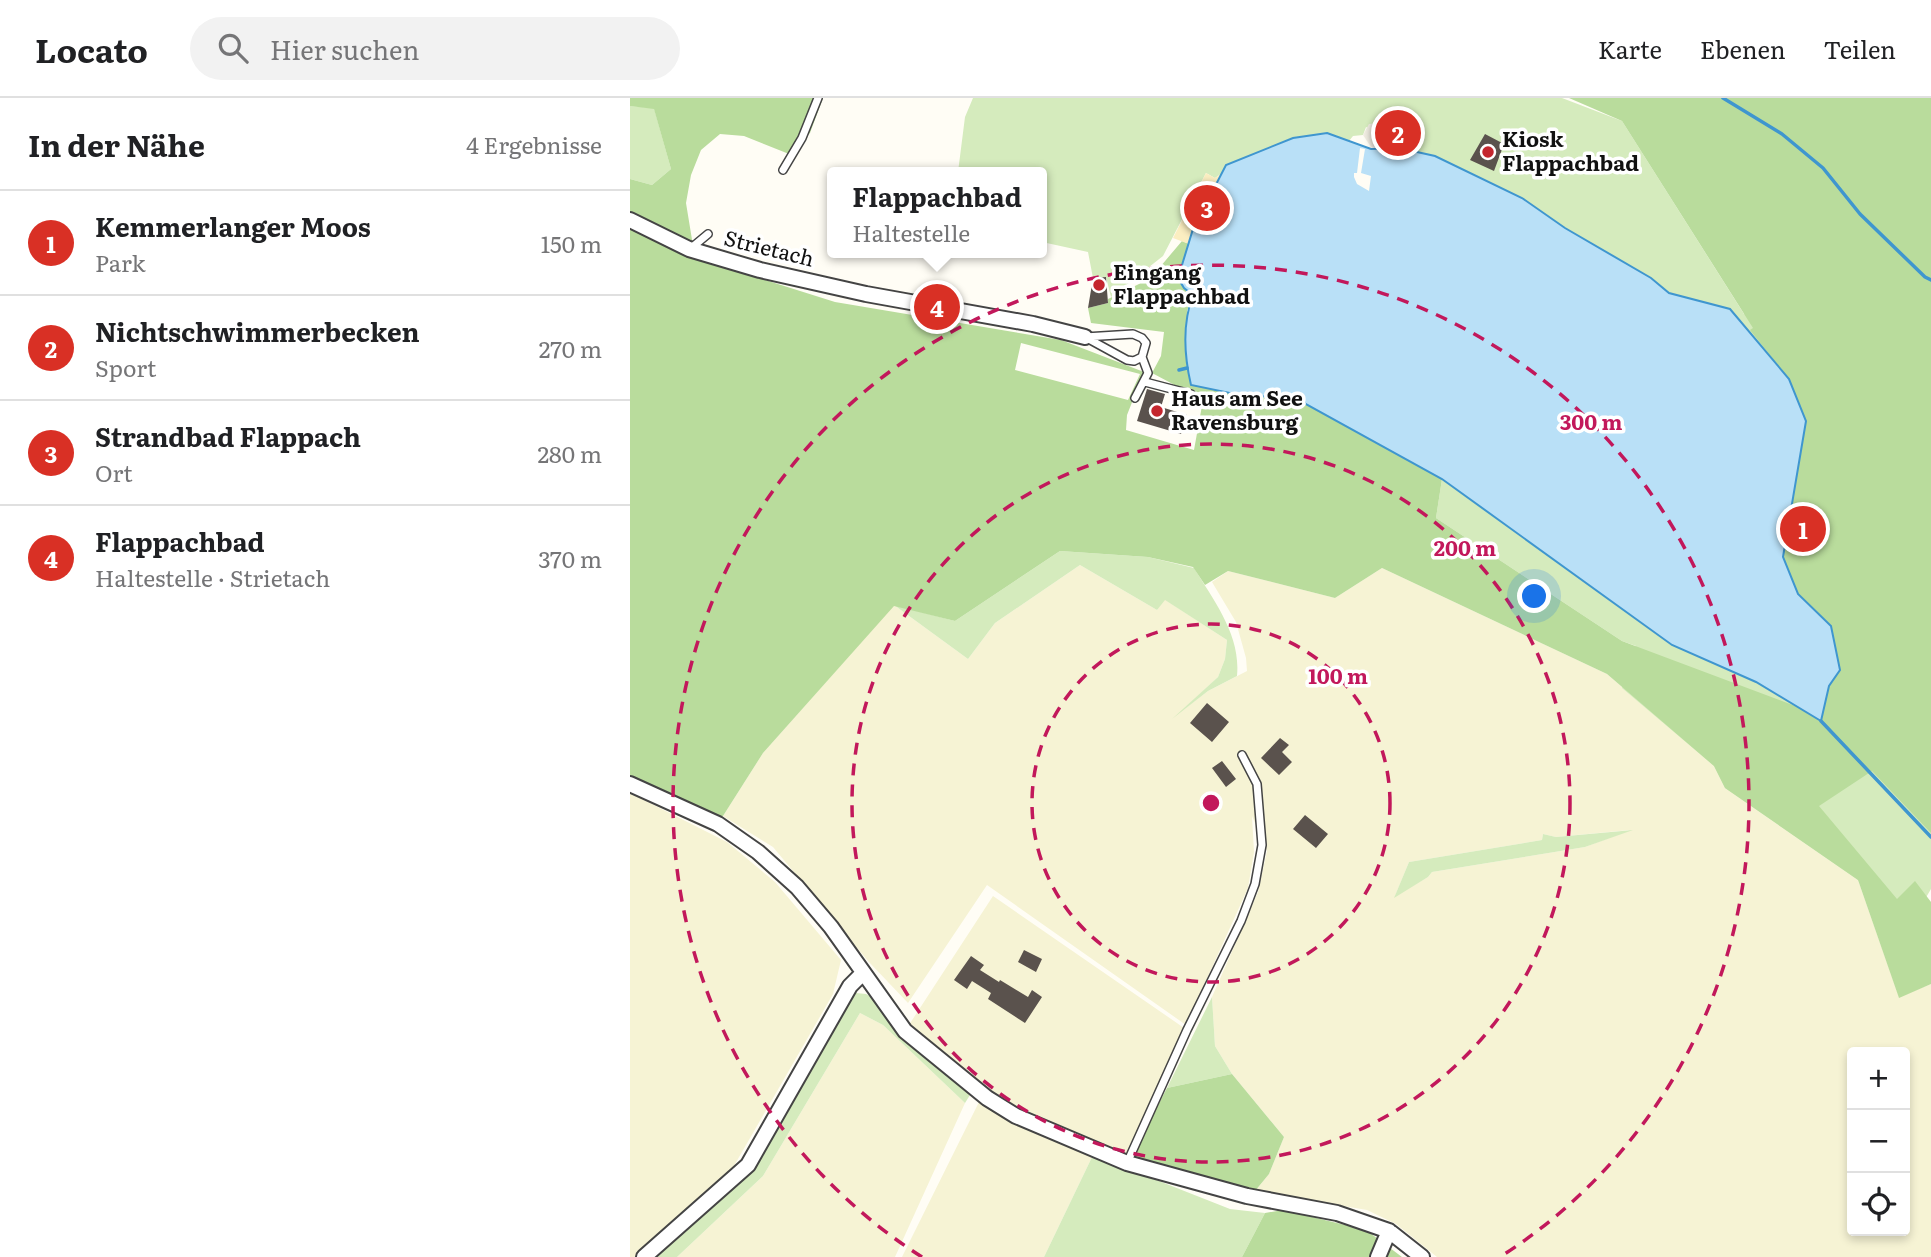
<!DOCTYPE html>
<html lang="de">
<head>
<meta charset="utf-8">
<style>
	body { margin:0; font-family:Literata,serif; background:#f2f2f2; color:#202124 }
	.controls { position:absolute; right:21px; bottom:21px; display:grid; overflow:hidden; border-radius:7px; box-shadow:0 4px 10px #0003 }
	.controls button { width:63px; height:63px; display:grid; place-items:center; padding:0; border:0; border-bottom:2px solid #e0e0e0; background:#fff; color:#202124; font:35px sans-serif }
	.you { position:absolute; left:905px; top:499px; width:24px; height:24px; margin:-18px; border:5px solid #fff; border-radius:50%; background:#1a73e8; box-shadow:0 0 0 10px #1a73e833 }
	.badge { display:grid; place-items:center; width:46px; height:46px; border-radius:50%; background:#d93025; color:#fff; font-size:23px; font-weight:700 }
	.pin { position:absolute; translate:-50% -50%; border:4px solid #fff; box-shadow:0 2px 7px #0006 }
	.popup { position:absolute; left:197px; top:69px; width:220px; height:91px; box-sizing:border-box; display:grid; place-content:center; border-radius:7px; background:#fff; filter:drop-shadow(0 2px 5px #0005); font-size:23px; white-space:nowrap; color:#757577 }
	.popup b { font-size:26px; color:#202124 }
	.popup::after { content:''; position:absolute; left:50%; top:100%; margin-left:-14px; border:14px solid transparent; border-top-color:#fff }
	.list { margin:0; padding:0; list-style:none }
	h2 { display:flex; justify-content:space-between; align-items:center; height:91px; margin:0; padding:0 28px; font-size:30px }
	h2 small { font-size:23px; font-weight:400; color:#757577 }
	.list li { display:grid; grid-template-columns:46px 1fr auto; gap:21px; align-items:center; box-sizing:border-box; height:105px; padding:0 28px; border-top:2px solid #e0e0e0 }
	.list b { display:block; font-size:26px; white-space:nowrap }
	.list p { margin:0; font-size:23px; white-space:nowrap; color:#757577 }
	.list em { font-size:23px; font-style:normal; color:#757577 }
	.icon { flex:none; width:38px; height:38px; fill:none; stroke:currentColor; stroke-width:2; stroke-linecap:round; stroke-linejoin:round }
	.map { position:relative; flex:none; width:1301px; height:1159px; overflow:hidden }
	header { display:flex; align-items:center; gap:42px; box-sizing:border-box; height:98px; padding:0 35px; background:#fff; border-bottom:2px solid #e0e0e0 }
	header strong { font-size:33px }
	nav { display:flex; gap:38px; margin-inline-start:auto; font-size:24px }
	.search { width:490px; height:63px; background:#f2f2f2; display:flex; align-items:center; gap:18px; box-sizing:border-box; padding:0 24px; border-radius:38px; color:#757577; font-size:26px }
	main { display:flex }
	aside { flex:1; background:#fff }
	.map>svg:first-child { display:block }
	.farmland { fill:#f6f3d4; fill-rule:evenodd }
	.green { fill:#d5ebbd }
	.forest { fill:#b9dc9c; fill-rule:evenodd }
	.sand { fill:#fbeec1 }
	.plaza { fill:#f1ede2 }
	.water { fill:#b9e0f7; stroke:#3f96cf; stroke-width:2 }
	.pier { fill:#fffdf5 }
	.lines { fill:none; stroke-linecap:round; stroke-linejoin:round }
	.stream { stroke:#3f96cf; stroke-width:3.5 }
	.building { fill:#5a524d }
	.lane-casing { stroke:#444; stroke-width:10 }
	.street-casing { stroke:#444; stroke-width:18 }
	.lane { stroke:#fff; stroke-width:7 }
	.street { stroke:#fff; stroke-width:14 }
	.ring { fill:none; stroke:#c2185b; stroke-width:3.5; stroke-dasharray:12 9 }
	.poi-dot { fill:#c4262e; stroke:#fff; stroke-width:2.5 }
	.labels { text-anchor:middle; stroke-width:7; stroke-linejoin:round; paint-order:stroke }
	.poi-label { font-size:21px; font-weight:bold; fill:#111; stroke:#fff; text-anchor:start }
	.street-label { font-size:21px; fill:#111; stroke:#fff }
	.centre { fill:#c2185b; stroke:#fff; stroke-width:3.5 }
	.ring-label { font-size:21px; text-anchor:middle; font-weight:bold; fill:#c2185b; stroke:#fff; stroke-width:7; stroke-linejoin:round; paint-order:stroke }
</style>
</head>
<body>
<header>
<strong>Locato</strong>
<div class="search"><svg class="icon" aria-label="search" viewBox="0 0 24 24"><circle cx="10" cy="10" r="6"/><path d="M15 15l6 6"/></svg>Hier suchen</div>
<nav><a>Karte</a><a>Ebenen</a><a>Teilen</a></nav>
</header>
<main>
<aside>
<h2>In der Nähe<small>4 Ergebnisse</small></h2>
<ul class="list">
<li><span class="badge">1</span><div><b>Kemmerlanger Moos</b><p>Park</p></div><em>150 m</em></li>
<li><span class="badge">2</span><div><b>Nichtschwimmerbecken</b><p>Sport</p></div><em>270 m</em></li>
<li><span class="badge">3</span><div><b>Strandbad Flappach</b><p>Ort</p></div><em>280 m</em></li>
<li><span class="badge">4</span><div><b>Flappachbad</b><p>Haltestelle · Strietach</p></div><em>370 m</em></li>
</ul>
</aside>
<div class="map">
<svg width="1301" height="1159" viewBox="0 0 1301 1159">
	<rect width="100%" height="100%" fill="#fffdf5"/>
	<path class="farmland" d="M450,467L527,512L534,501L597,542L595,561L588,579L553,612L578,593L617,573L616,560L606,524L582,484L598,473L705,500L752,470L977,576L1084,668L1095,690L1228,782L1269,899L1301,886V1159H807L766,1126L737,1112L625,1093L639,1076L654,1039L602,976L585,948L582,899L628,794L637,753L622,718L624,754L618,790L556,927L357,787L278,905L238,863L143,749L93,718L133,655L264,507L338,561L365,525ZM1000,732L955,749L802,774L798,779L765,798L779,764L912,742L913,736L926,739ZM1222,954H1275V1133H1222Z
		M0,695L97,744L145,784L211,862L203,896L101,1073L5,1159H0Z
		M363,798L557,932L497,1065L386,1018L275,933Z
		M230,915L253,927L335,1005L265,1159H47L133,1078Z
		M349,1004L400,1033L463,1057L414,1159H272Z"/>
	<path class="green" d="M343,0H932L992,23L1114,216L1301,252V791L1269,845L1228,782L1095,690L1084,668L992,590L1006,548L992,543L806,420L812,381L1013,526L1100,211L1039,195L1021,180L935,130L892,100L805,58L769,50H782L736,29L733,37L723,38L719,43L697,35L614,60L585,80L576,75L533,158L481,199L476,179L463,180L458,154L412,144V74H328L335,19Z
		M0,8L24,10L41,71L22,87L0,81Z
		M430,453L518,459L564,470C584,503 611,537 607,578L578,593L542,621L588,579L595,561L597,542L535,502L527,512L450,467L365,525L338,561L264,507L325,523Z
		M1003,732L955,749L802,774L798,779L764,800L779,764L912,742L913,736L926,739Z
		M226,895L236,896L242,899L259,924L282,948L340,997L335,1005L253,927L230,915L133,1078L47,1159H23L117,1074L140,1042L219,900Z
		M582,899L585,948L602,976L537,990Z
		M463,1057L600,1111L635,1115L612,1159H414Z"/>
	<path class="forest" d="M0,0H193L180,35L159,56L114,38L90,36L71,52L61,77L56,105L65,160L205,204L431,242L514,274L497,317L496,332L564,352L573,302L522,275L531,258L534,234L461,225L458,210L478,205V201L509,186L530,169L552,143L559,146L548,180L554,190L563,197L557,213L624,300L656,295L812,381L806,420L992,543L1168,609L1191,623L1199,588L1201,528L1168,496L1153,459L1176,324L1159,281L1120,232L1123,230L992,23L939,0H1301V735L1242,673L1189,708L1267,801L1285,783L1301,804V886L1269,900L1228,782L1095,690L1084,668L977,576L752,470L705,500L598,473L575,487L563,469L518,459L430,453L325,523L264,508L133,655L93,718L84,719L0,682V81L22,87L41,71L24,11L0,8ZM391,245L510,276L498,302L385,272Z
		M602,976L654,1039L639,1076L625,1093L501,1059L537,990Z
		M653,1112L736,1132L772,1159H612L635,1115Z"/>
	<path class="sand" d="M614,60L566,188L548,180L559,146L543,140L576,75L585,80Z"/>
	<path class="plaza" d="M780,22L792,25L794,43L782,50L741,49L733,37L739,26Z"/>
	<path class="water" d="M775,28L787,32L790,43L782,48L774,44L751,45L747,38L751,30Z
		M697,35L741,51L769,50L805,58L892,100L935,130L1021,180L1039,195L1100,211L1159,281L1176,323L1153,459L1168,496L1201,528L1210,572L1199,588L1191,623L1126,584L1042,547L812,381L656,295L624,300L561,287C554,257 552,226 563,197L554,190L548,180L563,131L596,67L663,40Z"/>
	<path class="pier" d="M730,50L735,51L731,75L741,78L739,93L727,86L724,79V75H727Z"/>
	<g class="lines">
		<path class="stream" d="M1093,0L1152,36L1193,70L1230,116L1295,179L1301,182
			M549,272L557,270
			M1191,623L1301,739"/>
	</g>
	<path class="building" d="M855,36L874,46L864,73L840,62Z
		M476,179L478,205L458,210L463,180Z
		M517,291L535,296L531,309L557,317L551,336L507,323Z
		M577,605L599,624L582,644L560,625Z
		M650,640L659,647L652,654L662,664L649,677L631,660Z
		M592,663L606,681L596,689L582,670Z
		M675,717L698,736L686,750L663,731Z
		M394,852L412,861L406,874L388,864Z
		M341,858L354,867L350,872L369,884L370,882L398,899L402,892L412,899L395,925L358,901L361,895L342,883L337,891L324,882Z"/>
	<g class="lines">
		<g class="lane-casing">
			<path id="lane" d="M153,72L172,40L188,0
				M60,151L78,136
				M503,236L512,240L516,245L512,259L504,263L497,262L455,239Z
				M515,284L561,296
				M505,300L518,275L512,259
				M497,1065L557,932L611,823L625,786L632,747L627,686L612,657"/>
		</g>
		<g class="street-casing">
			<path id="street" d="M0,122L59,151L130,172L236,196L403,226L455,239
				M0,686L88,726L128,754L167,789L201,829L275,933L357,1000L386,1018L497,1065L617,1098L707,1115L759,1133L792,1159
				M14,1159L118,1067L220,888L233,875
				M748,1159L759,1133"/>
		</g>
		<use href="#lane" class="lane"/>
		<use href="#street" class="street"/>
	</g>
	<g class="ring">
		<circle cx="581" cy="705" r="179"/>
		<circle cx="581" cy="705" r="359"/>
		<path d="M292 1159A538 538 0 1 1 870 1159"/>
	</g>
	<g class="poi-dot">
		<circle cx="858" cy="54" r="7"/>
		<circle cx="469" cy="187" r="7"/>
		<circle cx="527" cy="313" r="7"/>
	</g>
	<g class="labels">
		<g class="poi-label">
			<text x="872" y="49">Kiosk<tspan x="872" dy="24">Flappachbad</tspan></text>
			<text x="483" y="182">Eingang<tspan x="483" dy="24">Flappachbad</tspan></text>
			<text x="541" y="308">Haus am See<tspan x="541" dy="24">Ravensburg</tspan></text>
		</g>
		<g class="street-label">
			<text transform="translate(139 151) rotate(14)" y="7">Strietach</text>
		</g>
	</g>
	<circle cx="581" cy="705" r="10" class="centre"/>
	<g class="ring-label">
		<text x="961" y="332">300 m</text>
		<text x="835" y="458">200 m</text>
		<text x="708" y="586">100 m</text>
	</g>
</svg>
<div class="controls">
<button>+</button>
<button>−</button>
<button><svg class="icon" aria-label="locate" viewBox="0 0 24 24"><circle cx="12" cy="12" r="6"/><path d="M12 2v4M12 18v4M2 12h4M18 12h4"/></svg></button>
</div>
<div class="you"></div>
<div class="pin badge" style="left:1173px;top:431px">1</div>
<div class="pin badge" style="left:768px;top:35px">2</div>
<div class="pin badge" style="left:577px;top:110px">3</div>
<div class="pin badge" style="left:307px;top:209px">4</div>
<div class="popup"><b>Flappachbad</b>Haltestelle</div>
</div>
</main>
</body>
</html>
